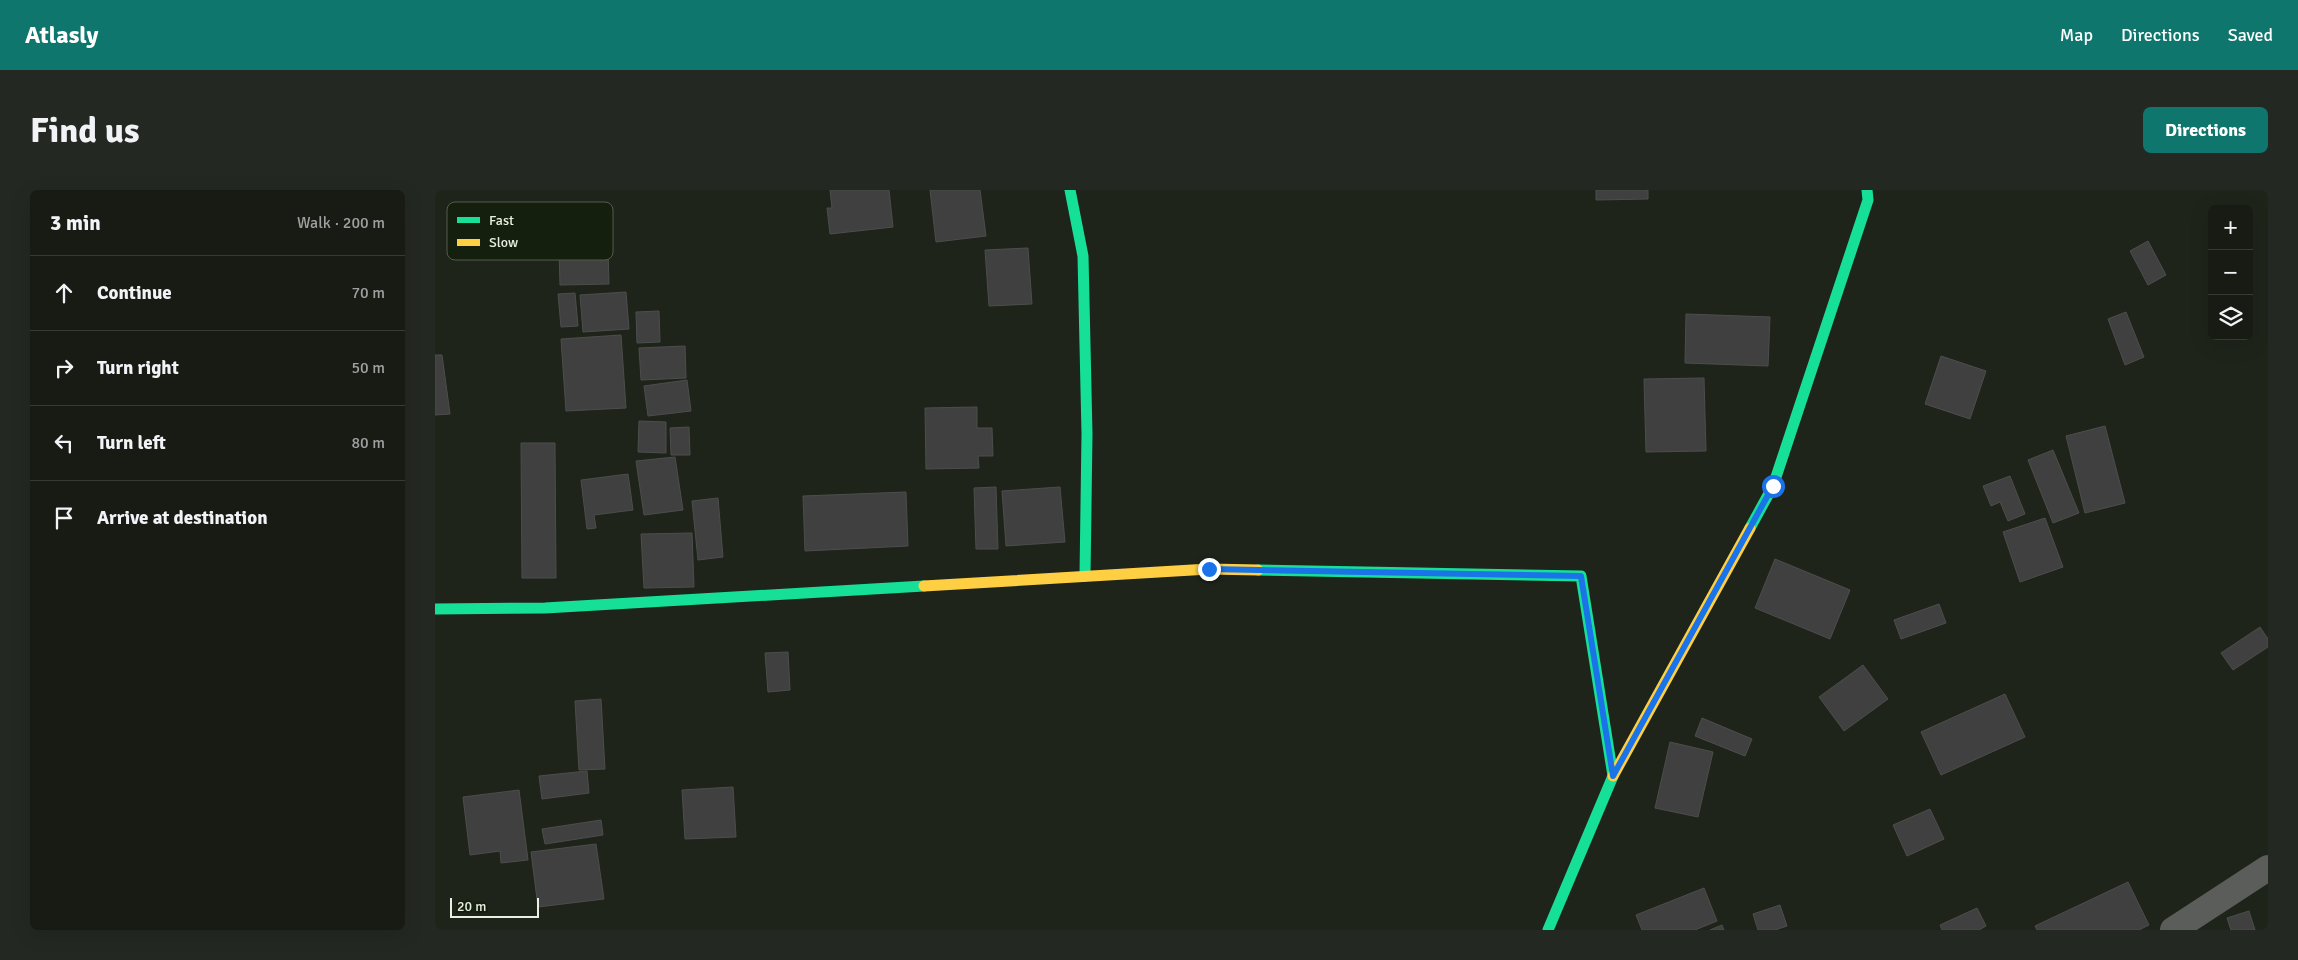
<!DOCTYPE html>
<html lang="en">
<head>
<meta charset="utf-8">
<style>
	body { margin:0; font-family:Signika,sans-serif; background:#242822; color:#f1f3f6 }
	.controls { position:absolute; right:15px; top:15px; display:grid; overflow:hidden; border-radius:8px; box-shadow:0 5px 20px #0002 }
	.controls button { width:45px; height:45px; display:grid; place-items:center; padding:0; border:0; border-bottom:1px solid #363934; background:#171b14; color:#f1f3f6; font:25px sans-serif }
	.scale { position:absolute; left:15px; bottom:12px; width:89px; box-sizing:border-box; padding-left:5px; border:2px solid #e8efe3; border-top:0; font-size:14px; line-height:18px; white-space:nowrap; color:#e8efe3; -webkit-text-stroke:4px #151f0d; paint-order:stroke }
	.stop { position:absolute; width:15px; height:15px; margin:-11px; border:4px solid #1a73e8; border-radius:50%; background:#fff }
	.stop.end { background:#1a73e8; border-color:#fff; box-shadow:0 1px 5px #0008 }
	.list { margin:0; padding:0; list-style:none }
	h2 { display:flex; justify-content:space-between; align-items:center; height:65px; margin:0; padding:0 20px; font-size:21px }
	h2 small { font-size:16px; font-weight:400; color:#9ea1a0 }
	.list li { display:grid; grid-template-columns:32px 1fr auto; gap:15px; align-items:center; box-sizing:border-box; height:75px; padding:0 20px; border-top:1px solid #363934 }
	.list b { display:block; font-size:19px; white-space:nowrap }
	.list em { font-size:16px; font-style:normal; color:#9ea1a0 }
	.icon { flex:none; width:28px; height:28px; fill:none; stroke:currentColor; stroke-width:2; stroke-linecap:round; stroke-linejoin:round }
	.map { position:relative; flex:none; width:1833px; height:740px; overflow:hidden; border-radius:8px }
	header { display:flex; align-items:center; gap:30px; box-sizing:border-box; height:70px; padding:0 25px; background:#0f766e; color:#fff }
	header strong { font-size:24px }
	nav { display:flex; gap:28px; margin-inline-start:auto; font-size:18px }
	.intro { display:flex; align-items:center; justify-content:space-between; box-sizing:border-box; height:120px; padding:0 30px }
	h1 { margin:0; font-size:35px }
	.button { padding:12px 22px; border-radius:8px; background:#0f766e; color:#fff; font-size:18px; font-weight:700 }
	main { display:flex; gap:30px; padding:0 30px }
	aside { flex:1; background:#171b14; border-radius:8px; box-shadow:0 5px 20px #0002 }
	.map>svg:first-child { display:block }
	.building { fill:#3f403f; stroke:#4c4e4d }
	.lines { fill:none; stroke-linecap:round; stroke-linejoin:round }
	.street { stroke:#5a5d59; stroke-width:26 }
	.fast { stroke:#16e098; stroke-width:11 }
	.slow { stroke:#ffcf43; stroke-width:11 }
	.route { stroke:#1a73e8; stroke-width:6 }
	.key { fill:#151f0d; stroke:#545d4d; stroke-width:1 }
	.key-label { font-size:14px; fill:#e8efe3 }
</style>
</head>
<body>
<header>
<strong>Atlasly</strong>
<nav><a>Map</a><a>Directions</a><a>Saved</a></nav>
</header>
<div class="intro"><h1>Find us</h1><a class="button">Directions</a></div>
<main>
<aside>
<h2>3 min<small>Walk · 200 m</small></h2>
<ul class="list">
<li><svg class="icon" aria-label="ahead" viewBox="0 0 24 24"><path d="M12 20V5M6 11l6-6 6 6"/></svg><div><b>Continue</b></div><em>70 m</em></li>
<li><svg class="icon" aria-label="right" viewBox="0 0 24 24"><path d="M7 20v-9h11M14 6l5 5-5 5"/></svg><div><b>Turn right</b></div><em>50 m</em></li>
<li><svg class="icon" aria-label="left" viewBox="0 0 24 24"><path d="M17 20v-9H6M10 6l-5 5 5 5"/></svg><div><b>Turn left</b></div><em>80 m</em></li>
<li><svg class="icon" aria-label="arrive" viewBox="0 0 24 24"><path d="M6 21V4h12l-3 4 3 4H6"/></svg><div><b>Arrive at destination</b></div></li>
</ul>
</aside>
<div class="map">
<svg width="1833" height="740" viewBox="0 0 1833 740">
	<rect width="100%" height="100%" fill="#1f241b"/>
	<path class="building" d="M395,0H454L458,37L395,44L392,18H397Z
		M495,0H545L551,46L501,52Z
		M1161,0H1213V9L1161,10Z
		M1713,51L1731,85L1713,95L1695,61Z
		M593,58L597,114L554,116L550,60Z
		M173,59L174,94L125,95L124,61Z
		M191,102L194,139L148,142L145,105Z
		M140,103L143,136L126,137L123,104Z
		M224,121L225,152L202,153L201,122Z
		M1691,122L1709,167L1690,175L1673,129Z
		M1251,124L1335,127L1333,176L1250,173Z
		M186,145L191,218L131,221L126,149Z
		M250,156L251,188L206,190L204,158Z
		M0,165H7L15,224L0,225Z
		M1506,166L1551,181L1535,229L1490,214Z
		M1269,188L1271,261L1211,262L1209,189Z
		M252,190L256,221L213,226L209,196Z
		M542,217V238H557L558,266H543L544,278L491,279L490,218Z
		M204,231L231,232V263L203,262Z
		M1670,236L1690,313L1650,323L1631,246Z
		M254,237L255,265H236L235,238Z
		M86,253H120L121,388H87Z
		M1618,260L1644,323L1618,333L1593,270Z
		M240,267L248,320L209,325L201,271Z
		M193,284L198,320L159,325L161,338L152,339L146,290Z
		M1575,286L1590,324L1573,331L1565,312L1556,316L1548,296Z
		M561,297L563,359H541L539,298Z
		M625,297L630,352L571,356L567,301Z
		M471,302L473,356L370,361L368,306Z
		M283,308L288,367L263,370L257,311Z
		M1610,328L1628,377L1585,392L1568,342Z
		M257,343L259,397L209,398L206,344Z
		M1340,369L1415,400L1395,449L1320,418Z
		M1504,414L1511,433L1466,449L1459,430Z
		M1825,437L1833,449V457L1798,480L1786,463Z
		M353,462L355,500L333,502L330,463Z
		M1428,475L1453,509L1409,541L1384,507Z
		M1570,504L1590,547L1506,585L1486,542Z
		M166,509L170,579L144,580L140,511Z
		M1267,528L1317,549L1310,566L1260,546Z
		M1235,552L1278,562L1263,627L1220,618Z
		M152,581L154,603L107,609L104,586Z
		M298,597L301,647L250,649L247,600Z
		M84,600L93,670L66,673L65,661L35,665L28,607Z
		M1495,619L1509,649L1472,666L1458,635Z
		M166,630L168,645L110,654L107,639Z
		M161,654L169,709L103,717L96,662Z
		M1693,692L1714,735L1704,740H1602L1600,736Z
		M1269,698L1282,731L1260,740H1207L1201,725Z
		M1345,715L1352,736L1340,740H1323L1318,724Z
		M1542,718L1551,736L1544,740H1507L1505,735Z
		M1814,721L1820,740H1796L1792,728Z
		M1287,735L1289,740H1275Z"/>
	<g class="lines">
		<path class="street" d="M1738,740L1833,678"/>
		<path class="fast" d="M635,0L648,66L652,244L650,386
			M1315,338L1338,296L1433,10L1432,0
			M823,380L1146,386L1178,586L1113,740
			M0,419L110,418L489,396"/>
		<path class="slow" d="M489,396L774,379L823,380
			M1178,586L1315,338"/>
	</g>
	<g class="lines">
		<path class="route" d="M774,379L1146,386L1178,586L1338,296"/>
	</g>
	<rect x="12" y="12" width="166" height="58" rx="8" class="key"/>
	<rect x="22" y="27" width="23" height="6" fill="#16e098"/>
	<rect x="22" y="49" width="23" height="7" fill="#ffcf43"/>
	<g class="key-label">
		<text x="54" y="35">Fast</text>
		<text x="54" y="57">Slow</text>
	</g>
</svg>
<div class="controls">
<button>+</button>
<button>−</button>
<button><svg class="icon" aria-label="layers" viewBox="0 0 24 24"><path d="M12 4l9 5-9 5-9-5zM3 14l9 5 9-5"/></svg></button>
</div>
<div class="scale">20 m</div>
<div class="stop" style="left:1338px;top:296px"></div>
<div class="stop end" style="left:774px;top:379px"></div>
</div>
</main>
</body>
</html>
